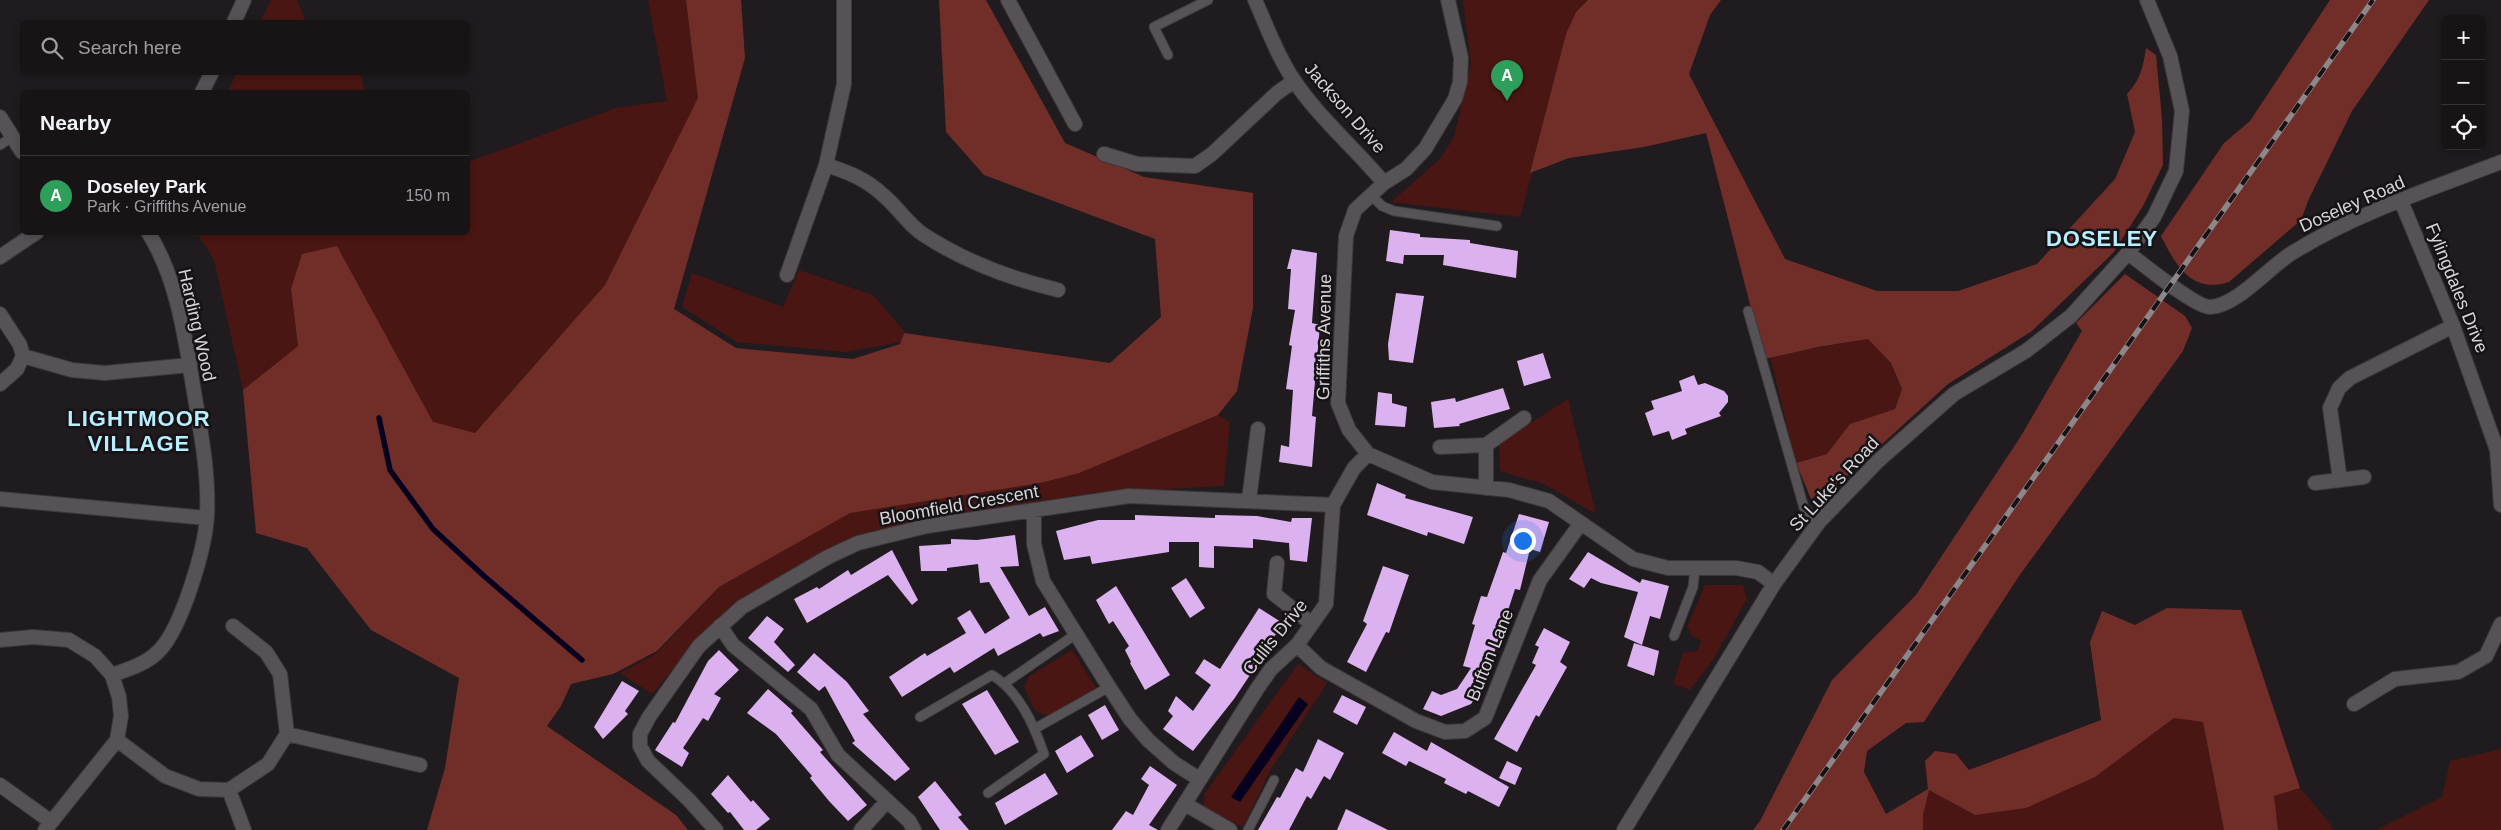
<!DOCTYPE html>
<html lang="en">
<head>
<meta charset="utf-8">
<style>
	body { margin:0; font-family:Arial,sans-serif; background:#211d1f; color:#f1f3f6 }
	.controls { position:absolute; right:15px; top:15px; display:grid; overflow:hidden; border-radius:8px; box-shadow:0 2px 8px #0003 }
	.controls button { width:45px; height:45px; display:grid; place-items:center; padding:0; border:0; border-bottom:1px solid #363335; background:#181416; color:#f1f3f6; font:25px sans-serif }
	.you { position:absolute; left:1522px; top:540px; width:18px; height:18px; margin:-12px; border:4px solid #fff; border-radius:50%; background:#1a73e8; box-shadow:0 0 0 8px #1a73e833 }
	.badge { display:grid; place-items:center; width:32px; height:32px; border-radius:50%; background:#59c8e5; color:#fff; font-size:16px; font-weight:700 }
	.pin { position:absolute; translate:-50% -41px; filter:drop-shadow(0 1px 2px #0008) }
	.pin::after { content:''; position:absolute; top:26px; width:18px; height:15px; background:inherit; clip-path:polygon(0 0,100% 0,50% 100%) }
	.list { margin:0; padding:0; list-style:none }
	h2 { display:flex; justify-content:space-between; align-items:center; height:65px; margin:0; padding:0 20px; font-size:21px }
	h2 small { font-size:16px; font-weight:400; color:#9f9ea1 }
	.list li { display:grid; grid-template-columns:32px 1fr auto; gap:15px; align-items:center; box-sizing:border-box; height:80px; padding:0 20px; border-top:1px solid #363335 }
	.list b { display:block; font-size:19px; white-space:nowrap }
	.list p { margin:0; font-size:16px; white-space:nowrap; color:#9f9ea1 }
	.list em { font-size:16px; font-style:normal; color:#9f9ea1 }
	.icon { flex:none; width:28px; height:28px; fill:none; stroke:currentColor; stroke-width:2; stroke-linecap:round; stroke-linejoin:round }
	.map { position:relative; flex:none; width:2501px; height:830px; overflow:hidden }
	.search { position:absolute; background:#181416; box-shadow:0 2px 8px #0003; left:20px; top:20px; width:450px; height:55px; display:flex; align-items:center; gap:12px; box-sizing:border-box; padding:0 18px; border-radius:8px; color:#9f9ea1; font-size:19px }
	.panel { position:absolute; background:#181416; box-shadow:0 2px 8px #0003; left:20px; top:90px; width:450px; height:145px; border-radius:8px }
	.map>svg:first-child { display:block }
	.green { fill:#491613 }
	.forest { fill:#712e29 }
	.water { fill:#07001f }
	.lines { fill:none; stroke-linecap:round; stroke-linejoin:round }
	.stream { stroke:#07001f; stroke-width:5.5 }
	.building { fill:#dbb1ef }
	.service-casing { stroke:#3b383a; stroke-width:11 }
	.minor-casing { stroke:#3b383a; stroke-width:16 }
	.service { stroke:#575255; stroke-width:9 }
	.minor { stroke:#575255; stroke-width:14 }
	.rail-casing { stroke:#8b878a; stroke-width:5.5 }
	.rail { stroke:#161215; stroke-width:4; stroke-dasharray:11; stroke-linecap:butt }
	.labels { text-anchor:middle; stroke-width:5; stroke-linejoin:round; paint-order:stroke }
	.street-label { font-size:18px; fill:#d8d5d7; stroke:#161215 }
	.district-label { font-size:22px; font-weight:bold; letter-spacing:1px; fill:#b8efff; stroke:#161215 }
</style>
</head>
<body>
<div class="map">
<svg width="2501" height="830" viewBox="0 0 2501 830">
	<rect width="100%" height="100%" fill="#201b1e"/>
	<path class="green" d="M271,0H297L306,22H260Z
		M648,0H686L699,98L605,285L475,433L433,423L337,246L291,289L298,346L243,390L214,260L197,233L468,232V162L616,108L667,101Z
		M1463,0H1589L1576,13L1520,217L1391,202L1440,159L1454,137L1471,64Z
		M237,72L360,73L365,92H228Z
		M799,270L873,295L904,331L901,342L846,352L737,342L682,307L692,273L783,307Z
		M1868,339L1891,363L1902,390L1895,409L1851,424L1827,454L1796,463L1770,356Z
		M1568,399L1596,514L1544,484L1500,471L1499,443Z
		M1218,415L1230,422L1224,486L1091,493L913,522L870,533L709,628L652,694L620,673L657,653L719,587L848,510L1104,462Z
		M1705,585H1743L1747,599L1714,658L1690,690L1673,684L1683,653L1697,651L1701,641L1692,636L1687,627Z
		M1072,650L1097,689L1049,716L1035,711L1024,687L1029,676Z
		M1298,664L1327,683L1270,771L1243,827L1203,807L1205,793Z
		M2174,718L2203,722L2224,830H1923V815L1928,789L1975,815L2095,777Z
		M2501,749V830H2376L2442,797L2450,761Z
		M2300,788L2329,822L2333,830H2278L2274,796Z"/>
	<path class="forest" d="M686,0H741L745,58L674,309L736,348L853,359L900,344L904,333L1110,363L1161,317L1155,239L984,175L946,132L939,0H986L1065,143L1144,177L1253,193V308L1237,391L1218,415L1079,473L1040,483L850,513L719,587L657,651L613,674L571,684L561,706L547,726L676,815L688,830H427L445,768L459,678L371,630L307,548L256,533L243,390L298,346L291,289L302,254L337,246L433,422L475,433L605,285L698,98Z
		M1588,0H1721L1710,15L1689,74L1785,259L1877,291H1958L2037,264L2115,179L2135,132L2127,94C2140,80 2143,68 2146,48L2156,55L2162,119L2163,165L2143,206L2113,253L2032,331L1948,384L1814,506L1796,463L1827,454L1850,424L1895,409L1902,389L1891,363L1868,339L1818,347L1764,359L1706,133L1644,147L1569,158L1530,173L1566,34L1576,12Z
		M2330,0H2429L2352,111L2308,201L2301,220L2229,282C2192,294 2176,266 2161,236L2224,143L2250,121Z
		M2125,274L2185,316L2192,328L2183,351L2019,576L1924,722L1906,723L1867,751L1864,772L1886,814L1928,789L1925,761L1935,751L1956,754L1969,770L2101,720L2090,642L2102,611L2135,625L2167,608L2241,610L2300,788L2274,796L2278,830H2224L2203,722L2174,718L2095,777L2026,808L1975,815L1929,790L1923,815V830H1753L1760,821L1832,680L1916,595L2021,436L2082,331L2076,323Z"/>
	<path class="water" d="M1299,697L1308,704L1240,802L1231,797Z"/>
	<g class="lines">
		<path class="stream" d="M379,418L390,470L433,529L484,576L582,660"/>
	</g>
	<path class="building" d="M1390,230L1420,234V237L1470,240V243L1518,251L1516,278L1443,265L1444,255H1404L1403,264L1386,261Z
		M1292,249L1317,253L1312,323L1320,325L1312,416L1316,417L1312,467L1279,462L1281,445L1289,447L1293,390L1286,389L1292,346L1289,345L1295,310L1288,309L1291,269H1287Z
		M1396,293L1424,296L1413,363L1389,360L1388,344Z
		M1543,353L1551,378L1524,386L1517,361Z
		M1694,375L1698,385L1705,383L1724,391L1728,396V402L1719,413L1721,416L1685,429L1687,434L1672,440L1669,431L1653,436L1645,413L1654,409L1651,401L1682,391L1679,381Z
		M1503,388L1510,409L1459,424L1460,426L1434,428L1431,402L1455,398L1456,402Z
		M1378,392L1392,394V403L1407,407L1405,427L1375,425Z
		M1377,483L1406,495L1405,498L1473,517L1464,544L1428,532L1427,536L1367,515Z
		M1519,514L1549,522L1540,552L1530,549L1520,590L1515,589L1483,687L1471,704L1441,716L1423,709L1432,691L1441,695L1457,689L1471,668L1463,666L1475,625L1472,624L1481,596L1487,597L1503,552L1506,553Z
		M1135,515L1215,518V515L1257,516L1291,522L1292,518H1312L1307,562L1290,560L1289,543L1253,539V548L1214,546V568L1199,567V542H1169V552L1092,564L1090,556L1064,560L1056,531L1098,520H1135Z
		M1015,535L1019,566L1000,567L1029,616L1045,607L1059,631L1043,637L1040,633L998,656L994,648L954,673L950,667L902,697L889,677L925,653L927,656L966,633L957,618L970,610L985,634L1010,618L989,582L980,583L978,564L947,568V571H921L919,546L951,544V539L977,540Z
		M892,550L918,600L912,605L888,575L807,623L794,599L817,587L819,589L848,570L851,575Z
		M1588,552L1640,583L1642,579L1669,586L1660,619L1650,616L1642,645L1624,637L1638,592L1601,583L1591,578L1584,588L1569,579Z
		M1383,566L1409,575L1389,633L1386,632L1366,672L1347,662L1367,624L1363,621Z
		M1186,578L1205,608L1190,618L1171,588Z
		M1116,586L1170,675L1145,690L1130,663L1131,662L1125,650L1129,646L1113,621L1109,624L1096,600Z
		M1259,608L1284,624L1257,658L1260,660L1234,699L1193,751L1163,729L1173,716L1168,711L1176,696L1193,711L1211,685L1195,673L1204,659L1220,669Z
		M767,616L784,629L774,642L795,665L788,672L748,638Z
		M1544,628L1570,642L1560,662L1567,667L1539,717L1536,715L1517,752L1494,739L1536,665L1532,663L1539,647L1535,645Z
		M1634,643L1659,651L1654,676L1627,666Z
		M719,650L739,670L714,694L721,698L708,721L703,718L683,748L689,753L682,767L655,750L673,722L675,723L708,661Z
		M814,653L847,682L869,711L863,714L910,769L895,781L852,743L855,741L825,686L819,691L797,672Z
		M622,681L639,691L625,711L628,714L603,739L594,727Z
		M768,689L793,711L791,713L823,750L820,752L867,805L848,821L829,801L810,778L812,776L776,734L747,713Z
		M987,690L1019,742L995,755L962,704Z
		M1342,695L1366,707L1357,725L1333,712Z
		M1105,705L1119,730L1102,740L1088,715Z
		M1394,732L1427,751L1431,742L1509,787L1499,807L1468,791L1466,794L1444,783L1446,779L1409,761L1406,766L1382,753Z
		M1081,735L1094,756L1067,773L1055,751Z
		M1318,739L1344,753L1330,780L1324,776L1311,799L1307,796L1289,830H1258L1277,797L1280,798L1296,768L1303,772Z
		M1507,761L1522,768L1515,785L1499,778Z
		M1150,766L1177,785L1149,825L1158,830H1112L1126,811L1133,815L1149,785L1141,779Z
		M1045,773L1058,794L1005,825L995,803Z
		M728,775L751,802L753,800L770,819L756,830H744L730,812L728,813L711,794Z
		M935,781L962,815L958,817L969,830H940L918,797Z
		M1346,809L1388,830H1337Z"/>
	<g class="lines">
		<g class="service-casing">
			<path id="service" d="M1168,55L1154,27L1208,0
				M0,145L12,137
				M1370,194L1382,206L1394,211L1497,226
				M1748,311L1804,508L1819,522
				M1674,636L1693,587L1695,569
				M1005,683L1076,634
				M920,717L992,675C1019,691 1034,725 1044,754L988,793
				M1036,728L1109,687
				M1248,830L1274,780"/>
		</g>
		<g class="minor-casing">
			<path id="minor" d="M1008,0L1075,124
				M1255,0C1267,27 1277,55 1293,79C1318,117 1355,148 1384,183
				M1448,0L1461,58L1460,82L1455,99L1425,149L1406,169L1384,183L1355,210L1346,236L1338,403L1349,430L1368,454L1432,482L1509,490L1549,501L1633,559L1668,568H1736L1758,572L1774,584
				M234,22L244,0
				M202,92L212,72
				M0,117L22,152
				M1104,154L1137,164L1195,166L1212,154L1277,93L1294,81
				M826,165C848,172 866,179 883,195C898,207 908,225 924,235C964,261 1012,279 1058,290
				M2401,201L2453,326L2497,450L2501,505
				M2128,253C2143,264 2195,307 2210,307C2237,306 2269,267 2292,253C2356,213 2431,189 2501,162
				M0,257L37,232
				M787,275L826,165L844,84V0
				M0,314L20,345L23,356L17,369L0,384
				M23,356L72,370L105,373L190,365
				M1440,447L1486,445
				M2340,480L2330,408L2339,388L2350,378L2453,326
				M2315,483L2364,477
				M1486,488V445L1524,418
				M0,499L207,518
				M1249,500L1258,429
				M1034,511V544L1043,581L1109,687L1130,719L1148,740L1174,763L1199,779
				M1277,563L1274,594L1312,624
				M720,626L733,645L811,709L838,755L909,821L914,830
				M0,640L33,637L69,640L95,656L112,675L119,697L121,716L117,740L45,830
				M1297,645L1321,668L1416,721L1445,732L1465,731L1485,718L1540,580L1581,523
				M112,675C129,669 146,664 159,651C182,627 205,549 207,516C209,474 201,433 194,392C185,338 178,280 148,232
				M2354,704L2395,679L2458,672L2486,656L2501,624
				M287,734L420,765
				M117,740L165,776L199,789L229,790L268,764L287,734L280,674L266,652L233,626
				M0,785L50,821
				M229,790L244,830
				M1185,804L1230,830
				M716,830L689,800L648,761L640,746V734L649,717L699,646L742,607L828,557L858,543L927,526L1129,496L1333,505
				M861,830L887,801
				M1168,830L1257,689L1271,669L1297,645L1326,604L1333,505L1354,468L1368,454
				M1624,830L1774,584L1819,522L1878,461L1954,394L2026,351L2071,316L2128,253L2154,217L2176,171L2182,111L2170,56L2147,0"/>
		</g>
		<use href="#service" class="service"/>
		<use href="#minor" class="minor"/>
		<g class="rail-casing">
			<path id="rail" d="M1783,830L2373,0"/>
		</g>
		<use href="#rail" class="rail"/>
	</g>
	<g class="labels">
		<g class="street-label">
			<text transform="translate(1345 108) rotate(49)" y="6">Jackson Drive</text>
			<text transform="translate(2352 204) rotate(-24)" y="6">Doseley Road</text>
			<text transform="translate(2457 288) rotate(68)" y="6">Fylingdales Drive</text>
			<text transform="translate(197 325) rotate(77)" y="6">Harding Wood</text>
			<text transform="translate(1324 337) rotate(-89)" y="6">Griffiths Avenue</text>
			<text transform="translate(1834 484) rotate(-47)" y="6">St Luke's Road</text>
			<text transform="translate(959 505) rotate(-10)" y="6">Bloomfield Crescent</text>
			<text transform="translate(1275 637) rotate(-51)" y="6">Cullis Drive</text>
			<text transform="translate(1490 655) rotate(-68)" y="6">Bufton Lane</text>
		</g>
		<g class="district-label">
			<text x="2102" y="246">DOSELEY</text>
			<text x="139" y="426">LIGHTMOOR<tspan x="139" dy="25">VILLAGE</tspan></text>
		</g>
	</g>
</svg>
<div class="controls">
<button>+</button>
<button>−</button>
<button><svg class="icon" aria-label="locate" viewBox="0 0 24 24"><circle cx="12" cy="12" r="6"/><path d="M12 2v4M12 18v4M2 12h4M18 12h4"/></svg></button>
</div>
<div class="you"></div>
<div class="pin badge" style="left:1507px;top:101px;background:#2e9e5b">A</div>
<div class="search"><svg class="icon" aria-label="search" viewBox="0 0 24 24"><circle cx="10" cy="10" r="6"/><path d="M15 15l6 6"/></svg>Search here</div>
<section class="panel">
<h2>Nearby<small></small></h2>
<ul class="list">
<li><span class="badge" style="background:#2e9e5b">A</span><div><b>Doseley Park</b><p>Park · Griffiths Avenue</p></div><em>150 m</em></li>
</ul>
</section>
</div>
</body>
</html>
